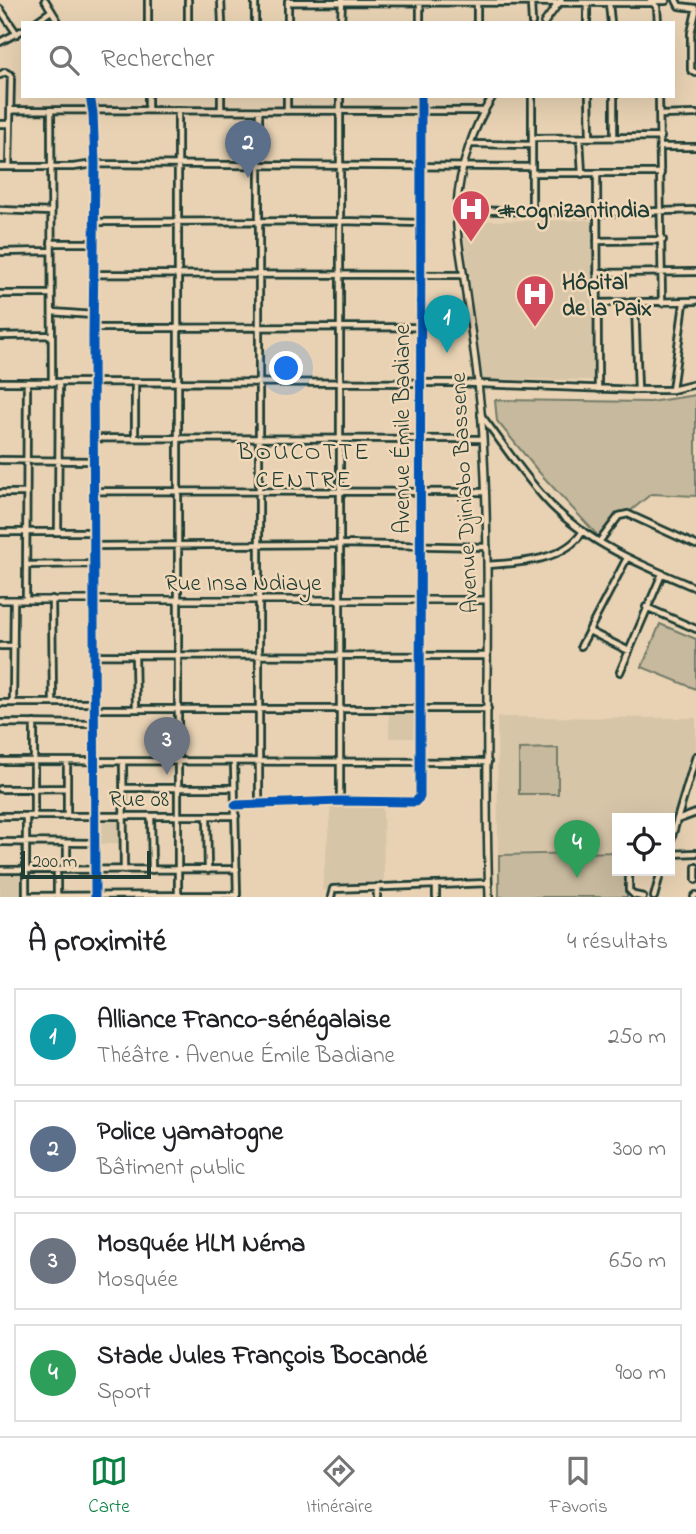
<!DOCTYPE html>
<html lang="fr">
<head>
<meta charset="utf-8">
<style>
	body { margin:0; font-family:"Indie Flower",sans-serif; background:#f2f2f2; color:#202124 }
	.controls { position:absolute; right:21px; bottom:21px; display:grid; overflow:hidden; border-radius:0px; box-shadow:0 7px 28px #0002 }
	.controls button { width:63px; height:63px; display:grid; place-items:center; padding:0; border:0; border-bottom:2px solid #e0e0e0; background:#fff; color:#202124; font:35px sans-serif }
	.scale { position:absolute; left:21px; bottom:18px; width:130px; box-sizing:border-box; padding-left:7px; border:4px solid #1f3d34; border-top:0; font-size:19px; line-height:24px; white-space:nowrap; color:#1f3d34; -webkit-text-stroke:5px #f0d8b8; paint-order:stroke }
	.you { position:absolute; left:287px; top:369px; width:24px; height:24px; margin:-18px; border:5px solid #fff; border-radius:50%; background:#1a73e8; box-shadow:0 0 0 10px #1a73e833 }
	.badge { display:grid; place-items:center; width:46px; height:46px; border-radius:50%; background:#0b8043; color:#fff; font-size:23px; font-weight:700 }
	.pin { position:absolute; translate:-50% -58px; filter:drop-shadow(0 2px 4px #0008) }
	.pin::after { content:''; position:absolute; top:37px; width:24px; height:21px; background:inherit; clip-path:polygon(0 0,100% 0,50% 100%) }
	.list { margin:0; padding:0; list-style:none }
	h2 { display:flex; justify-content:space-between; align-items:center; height:91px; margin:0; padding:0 28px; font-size:30px }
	h2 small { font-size:23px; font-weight:400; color:#757577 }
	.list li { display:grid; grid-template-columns:46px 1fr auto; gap:21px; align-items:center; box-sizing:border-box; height:98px; margin:0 14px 14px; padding:0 14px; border:2px solid #e0e0e0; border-radius:0px }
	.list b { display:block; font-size:26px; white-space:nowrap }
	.list p { margin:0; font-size:23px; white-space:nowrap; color:#757577 }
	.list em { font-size:23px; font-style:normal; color:#757577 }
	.icon { flex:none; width:38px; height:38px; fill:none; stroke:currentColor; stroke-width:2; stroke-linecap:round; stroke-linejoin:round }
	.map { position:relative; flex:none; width:696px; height:897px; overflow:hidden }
	.search { position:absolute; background:#fff; box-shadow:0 7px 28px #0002; left:21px; right:21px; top:21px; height:77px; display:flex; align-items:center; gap:18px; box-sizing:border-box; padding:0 24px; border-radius:0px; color:#757577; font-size:26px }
	.sheet { height:539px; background:#fff }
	nav { display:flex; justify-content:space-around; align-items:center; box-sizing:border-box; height:98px; border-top:2px solid #e0e0e0; background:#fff; font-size:19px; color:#757577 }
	nav a { display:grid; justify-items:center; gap:4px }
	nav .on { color:#0b8043 }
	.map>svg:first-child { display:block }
	.built { fill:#d7c5a8 }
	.green { fill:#c6b99d; stroke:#727b68; stroke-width:2 }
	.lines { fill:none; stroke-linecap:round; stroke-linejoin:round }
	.stream { stroke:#687362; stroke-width:2 }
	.minor-casing { stroke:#1f3d34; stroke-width:10 }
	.major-casing { stroke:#1f3d34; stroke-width:10 }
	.minor { stroke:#f0d8b8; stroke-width:4.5 }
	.major { stroke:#f0d8b8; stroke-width:5 }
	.cycleway-casing { stroke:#f0d8b8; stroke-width:13 }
	.cycleway { stroke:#0057b8; stroke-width:9 }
	.labels { text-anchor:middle; stroke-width:5; stroke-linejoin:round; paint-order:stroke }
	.poi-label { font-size:23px; font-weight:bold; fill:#1f3d34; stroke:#f0d8b8; text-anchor:start }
	.street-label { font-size:23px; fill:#1f3d34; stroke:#f0d8b8 }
	.neighbourhood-label { font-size:24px; letter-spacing:2px; fill:#1f3d34; stroke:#f0d8b8 }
</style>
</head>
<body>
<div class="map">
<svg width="696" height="897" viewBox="0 0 696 897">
	<rect width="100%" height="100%" fill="#e8d2b3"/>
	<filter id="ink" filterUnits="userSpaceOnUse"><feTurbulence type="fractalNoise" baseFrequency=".0143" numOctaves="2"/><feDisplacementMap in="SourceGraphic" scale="14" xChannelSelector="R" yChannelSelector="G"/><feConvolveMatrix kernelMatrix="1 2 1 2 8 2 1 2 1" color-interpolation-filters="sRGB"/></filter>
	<g filter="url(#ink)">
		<path class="built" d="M590,220L593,223L595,380L483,379L462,221Z
			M389,712H415V738H389Z
			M497,717L696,718V749L670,834V818H617V851L498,853Z
			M383,804L384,886L322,890L331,806Z
			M119,821V843L99,844V836H102V822Z
			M0,873H22V897H0Z"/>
		<path class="green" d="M696,395V496L651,494L599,537L538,471L497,421L495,400L650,402Z
			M660,624L696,639V689L642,667Z
			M558,748V794H519V749Z
			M617,852V871H628L627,897H499V855Z"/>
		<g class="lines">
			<path class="stream" d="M416,436L417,96"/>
			<g class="minor-casing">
				<path id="minor" d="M45,0L59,23
					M188,0V23
					M221,0L222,23
					M676,0L679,6L696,8
					M650,1H666
					M288,2L653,3L657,7L658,23
					M420,3V23
					M477,3V23
					M531,3L532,23
					M587,3V23
					M609,3L611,23
					M0,9L17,34
					M696,11L691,33V70L696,73
					M34,23L51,11
					M148,23V0
					M255,23V0
					M288,23V1
					M341,23L342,0
					M0,42L23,30
					M0,75L5,72L11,75L9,167
					M90,96L93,113L95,164L93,336L95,897
					M532,96V212
					M589,96L590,137
					M614,96V138
					M659,96L662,303
					M148,109V96
					M221,109V96
					M11,110L484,111
					M51,110L52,383
					M178,110V897
					M259,111V804
					M287,111V96
					M660,115L696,114
					M0,124H10
					M532,138L661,137
					M580,138L582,174
					M471,144L532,145
					M661,147H696
					M0,167H73L95,164L532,167
					M532,173H661
					M597,173L598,389
					M0,210L51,212
					M456,210L597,213L696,210
					M93,222L341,221L421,223
					M597,241L663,240
					M51,243H93
					M0,252L51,251
					M597,273L696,272
					M93,274L464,275
					M0,294H51
					M598,303L696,301
					M635,303L638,390
					M52,312L93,315
					M93,328L421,327
					M0,336L52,335
					M0,382L455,383L638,390H672L696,384
					M672,390L684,303
					M481,415C504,445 524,477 551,505C591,545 644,566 696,588
					M93,438L483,439
					M135,438V383
					M0,460L93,461
					M94,491L485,492
					M0,493H26
					M0,532H94
					M58,532L59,383
					M599,542L619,516L628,514L696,545
					M94,546L340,544L487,547
					M26,565L94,564
					M487,565C519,563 565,561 583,531
					M52,599L53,703
					M26,600L27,383
					M646,607L696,629
					M589,631L629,651
					M0,646H14
					M581,646L627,558
					M94,655L487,656
					M135,655L136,708
					M620,672L662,574
					M13,702L14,600
					M0,703H94
					M94,709H488
					M0,723L94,724
					M34,723V817
					M0,761L488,762
					M67,762V816
					M123,762L124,870
					M234,762L237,897
					M124,788H234
					M0,789L67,788
					M340,801V96
					M235,805L340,801L415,802L420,797L421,96
					M0,816H236
					M151,816L152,870
					M207,816L208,870
					M677,820L696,813
					M0,842L94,843
					M670,843L696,756
					M670,854L696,853
					M696,867V880
					M0,870L237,869
					M57,870V897
					M67,870V843
					M629,871V890L634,895L643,897
					M436,885V897
					M377,887V897
					M26,896L237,895
					M26,896V816
					M331,897L333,889L488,883
					M654,897L661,871
					M694,897L696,895"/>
			</g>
			<g class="major-casing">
				<path id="major" d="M544,23L561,0
					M0,600H487
					M489,897C483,744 492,590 483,437C480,384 471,332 464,279C461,254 455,231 457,206C459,169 473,127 493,96"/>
			</g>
			<use href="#minor" class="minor"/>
			<use href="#major" class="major"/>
			<g class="cycleway-casing">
				<path id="cycleway" d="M90,96L93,113L95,164L93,336L95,897
					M235,805L340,801L415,802L420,797L421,96"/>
			</g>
			<use href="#cycleway" class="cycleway"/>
		</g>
	</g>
	<defs>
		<g id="hospital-pin" transform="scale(2.0125)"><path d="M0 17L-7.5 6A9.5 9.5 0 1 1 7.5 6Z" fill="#d1495b" stroke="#f0d8b8"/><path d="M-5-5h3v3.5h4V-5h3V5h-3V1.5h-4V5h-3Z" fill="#fff"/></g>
	</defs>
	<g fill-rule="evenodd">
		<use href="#hospital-pin" x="471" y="209"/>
		<use href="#hospital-pin" x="535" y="294"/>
	</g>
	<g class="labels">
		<g class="poi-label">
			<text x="498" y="217">#cognizantindia</text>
			<text x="562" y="289">Hôpital<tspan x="562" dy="26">de la Paix</tspan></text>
		</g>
		<g class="street-label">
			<text transform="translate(401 429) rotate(-90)" y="8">Avenue Émile Badiane</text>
			<text transform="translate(463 493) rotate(-93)" y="8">Avenue Djiniabo Bassene</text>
			<text x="243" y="590">Rue Insa Ndiaye</text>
			<text x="139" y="806">Rue 08</text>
		</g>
		<g class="neighbourhood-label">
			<text x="304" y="459">BOUCOTTE<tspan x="304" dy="28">CENTRE</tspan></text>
		</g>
	</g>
</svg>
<div class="controls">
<button><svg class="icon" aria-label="locate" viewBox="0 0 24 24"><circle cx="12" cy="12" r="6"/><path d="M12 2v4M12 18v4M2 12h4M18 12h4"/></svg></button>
</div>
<div class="scale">200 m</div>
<div class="you"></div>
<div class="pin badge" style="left:447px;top:353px;background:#0f9aa8">1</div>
<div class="pin badge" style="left:248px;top:178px;background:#5c6f8a">2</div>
<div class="pin badge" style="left:167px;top:775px;background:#6b7280">3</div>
<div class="pin badge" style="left:577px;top:878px;background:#2e9e5b">4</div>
<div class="search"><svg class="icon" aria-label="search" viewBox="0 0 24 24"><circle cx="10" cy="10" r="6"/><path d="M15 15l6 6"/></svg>Rechercher</div>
</div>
<section class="sheet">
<h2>À proximité<small>4 résultats</small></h2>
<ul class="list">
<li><span class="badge" style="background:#0f9aa8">1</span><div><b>Alliance Franco-sénégalaise</b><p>Théâtre · Avenue Émile Badiane</p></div><em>250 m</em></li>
<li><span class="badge" style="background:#5c6f8a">2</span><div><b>Police yamatogne</b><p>Bâtiment public</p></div><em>300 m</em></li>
<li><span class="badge" style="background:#6b7280">3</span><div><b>Mosquée HLM Néma</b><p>Mosquée</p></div><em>650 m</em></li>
<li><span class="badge" style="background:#2e9e5b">4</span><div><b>Stade Jules François Bocandé</b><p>Sport</p></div><em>900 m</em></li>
</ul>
</section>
<nav>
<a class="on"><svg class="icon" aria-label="map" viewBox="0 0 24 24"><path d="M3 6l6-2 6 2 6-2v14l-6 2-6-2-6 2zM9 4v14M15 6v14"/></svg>Carte</a>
<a><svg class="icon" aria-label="directions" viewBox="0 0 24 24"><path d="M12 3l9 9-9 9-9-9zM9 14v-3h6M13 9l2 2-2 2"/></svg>Itinéraire</a>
<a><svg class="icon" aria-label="saved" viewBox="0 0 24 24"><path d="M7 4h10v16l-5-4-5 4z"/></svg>Favoris</a>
</nav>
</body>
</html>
